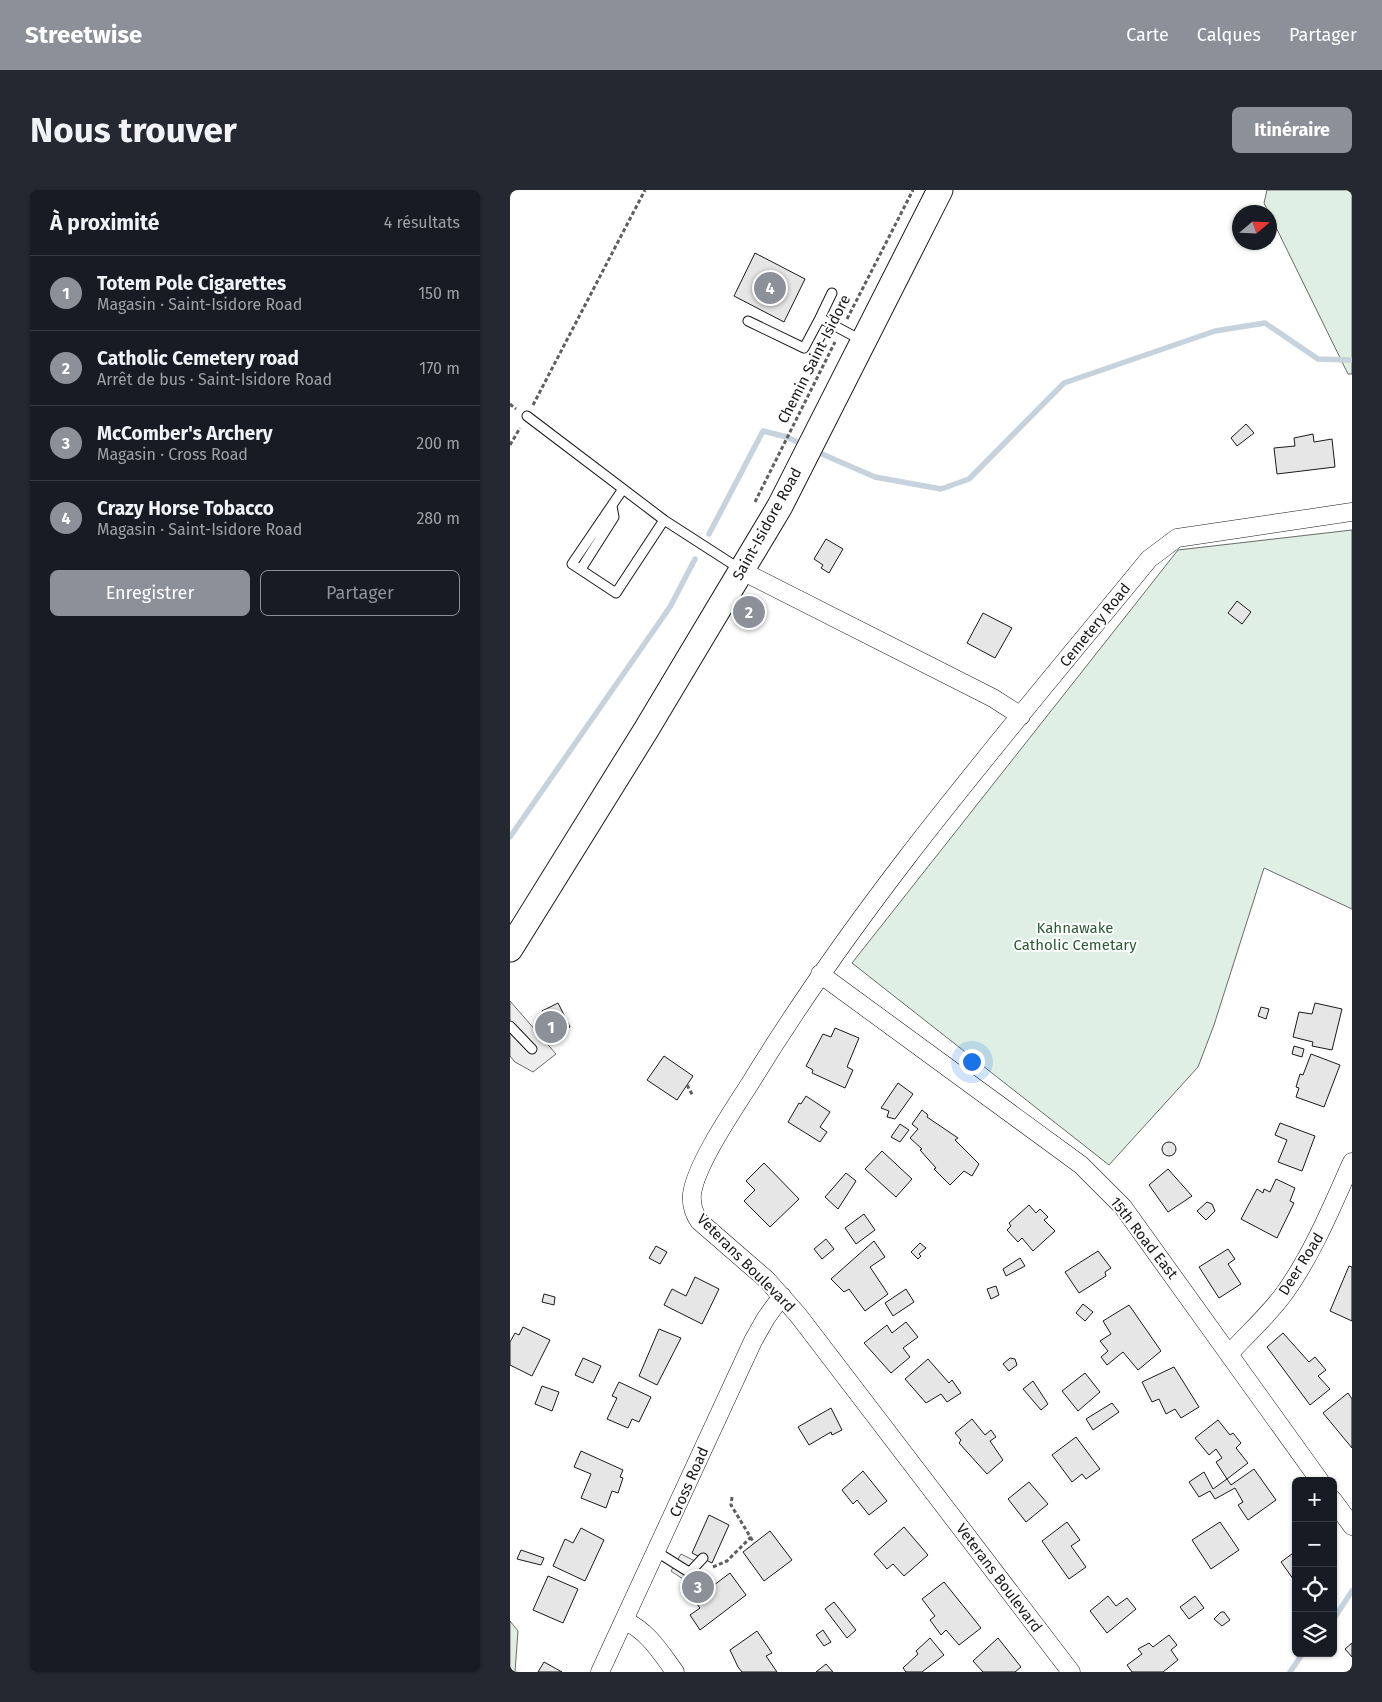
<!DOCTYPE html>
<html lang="fr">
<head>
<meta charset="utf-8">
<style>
	body { margin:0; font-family:"Fira Sans",sans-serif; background:#242831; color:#f1f3f6 }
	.controls { position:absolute; right:15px; bottom:15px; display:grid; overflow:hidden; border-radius:8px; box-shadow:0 1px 4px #0004 }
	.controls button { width:45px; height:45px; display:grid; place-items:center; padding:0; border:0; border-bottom:1px solid #363941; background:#171b24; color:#f1f3f6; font:25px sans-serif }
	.compass { position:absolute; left:722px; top:15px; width:45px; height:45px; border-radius:50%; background:#171b24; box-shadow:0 1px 4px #0004; rotate:71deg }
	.you { position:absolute; left:461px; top:871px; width:18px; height:18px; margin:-12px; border:4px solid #fff; border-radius:50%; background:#1a73e8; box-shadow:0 0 0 8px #1a73e833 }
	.badge { display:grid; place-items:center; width:32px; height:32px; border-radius:50%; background:#8c9099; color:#fff; font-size:16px; font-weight:700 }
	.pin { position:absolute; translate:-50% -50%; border:2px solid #fff; box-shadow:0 1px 5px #0006 }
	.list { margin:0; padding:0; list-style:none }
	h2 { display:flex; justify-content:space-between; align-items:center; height:65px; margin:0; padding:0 20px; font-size:21px }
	h2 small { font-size:16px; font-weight:400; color:#9ea1a6 }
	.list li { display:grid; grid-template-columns:32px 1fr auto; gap:15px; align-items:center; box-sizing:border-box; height:75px; padding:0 20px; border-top:1px solid #363941 }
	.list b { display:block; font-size:19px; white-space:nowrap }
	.list p { margin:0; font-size:16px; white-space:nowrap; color:#9ea1a6 }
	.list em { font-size:16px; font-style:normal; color:#9ea1a6 }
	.actions { display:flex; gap:10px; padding:15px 20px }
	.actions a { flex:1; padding:11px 0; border:1px solid #8c9099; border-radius:8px; text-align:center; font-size:18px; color:#8c9099 }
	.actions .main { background:#8c9099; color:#fff }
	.icon { flex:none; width:28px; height:28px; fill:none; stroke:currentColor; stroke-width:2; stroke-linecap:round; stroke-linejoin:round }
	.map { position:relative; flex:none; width:842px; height:1482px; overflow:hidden; border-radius:8px }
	header { display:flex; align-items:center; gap:30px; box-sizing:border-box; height:70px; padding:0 25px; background:#8c9099; color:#fff }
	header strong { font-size:24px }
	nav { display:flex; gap:28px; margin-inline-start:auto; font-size:18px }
	.intro { display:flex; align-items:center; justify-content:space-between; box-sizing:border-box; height:120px; padding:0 30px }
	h1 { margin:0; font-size:35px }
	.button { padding:12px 22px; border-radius:8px; background:#8c9099; color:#fff; font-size:18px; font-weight:700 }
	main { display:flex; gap:30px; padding:0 30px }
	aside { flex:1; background:#171b24; border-radius:8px; box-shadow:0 1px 4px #0004 }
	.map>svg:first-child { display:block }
	.green { fill:#e0efe3; stroke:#6a6a6a }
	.parking { fill:#ededed; stroke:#6a6a6a }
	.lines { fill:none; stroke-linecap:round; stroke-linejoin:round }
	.stream { stroke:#c6d2dc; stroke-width:5.5 }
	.building { fill:#e6e6e6; stroke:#1a1a1a }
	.lane-casing { stroke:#1a1a1a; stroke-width:11 }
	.street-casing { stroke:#1a1a1a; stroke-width:19 }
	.secondary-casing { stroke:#1a1a1a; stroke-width:27 }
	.path { stroke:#5f5f5f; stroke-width:3; stroke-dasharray:4 2.5; stroke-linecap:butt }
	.lane { stroke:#fff; stroke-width:9 }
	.street { stroke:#fff; stroke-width:18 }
	.secondary { stroke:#fff; stroke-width:25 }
	.labels { text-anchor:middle; stroke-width:4; stroke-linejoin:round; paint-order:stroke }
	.street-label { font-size:15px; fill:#1a1a1a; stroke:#fff }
	.park-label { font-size:15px; fill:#2b5a34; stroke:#fff }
</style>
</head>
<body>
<header>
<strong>Streetwise</strong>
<nav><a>Carte</a><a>Calques</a><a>Partager</a></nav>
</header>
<div class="intro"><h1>Nous trouver</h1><a class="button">Itinéraire</a></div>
<main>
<aside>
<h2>À proximité<small>4 résultats</small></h2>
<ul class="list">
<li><span class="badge">1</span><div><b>Totem Pole Cigarettes</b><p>Magasin · Saint-Isidore Road</p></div><em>150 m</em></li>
<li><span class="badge">2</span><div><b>Catholic Cemetery road</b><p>Arrêt de bus · Saint-Isidore Road</p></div><em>170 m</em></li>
<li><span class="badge">3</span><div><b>McComber's Archery</b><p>Magasin · Cross Road</p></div><em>200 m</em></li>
<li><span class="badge">4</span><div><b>Crazy Horse Tobacco</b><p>Magasin · Saint-Isidore Road</p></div><em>280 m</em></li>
</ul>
<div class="actions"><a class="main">Enregistrer</a><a>Partager</a></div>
</aside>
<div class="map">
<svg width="842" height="1482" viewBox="0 0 842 1482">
	<rect width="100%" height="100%" fill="#fff"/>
	<path class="green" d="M757,0H842V184H838L754,13Z
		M842,340V719L754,678L704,835L688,877L599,975L342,773L668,360Z
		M0,1431L8,1441L5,1482H0Z"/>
	<path class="parking" d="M0,811L46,864L23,882L5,872L0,866Z
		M171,1364L191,1374L179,1393L161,1381Z"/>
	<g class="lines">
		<path class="stream" d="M305,261L365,287L431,299L459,289L554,193L705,141L755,133L808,169L842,170
			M199,344L253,241L277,247L295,256
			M0,647L160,417L185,369
			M823,1430L842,1401
			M780,1482L793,1463"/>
	</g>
	<path class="building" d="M245,63L295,89L274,132L224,106Z
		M736,234L744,243L727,256L721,248Z
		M803,244L804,252L822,249L825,277L767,284L764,258L785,256L784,248Z
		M316,349L333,359L319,383L311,378L313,375L304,369Z
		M727,411L741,422L732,434L718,423Z
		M473,423L502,438L485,468L457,453Z
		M48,813L60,837L38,848L31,833L36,830L32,821Z
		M805,813L832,819L822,860L802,856L803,852L783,847L789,822L802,824Z
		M751,817L759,819L756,829L748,826Z
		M325,838L349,848L337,877L343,880L335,898L302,883L303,880L296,876L313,844L321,847Z
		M784,856L794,859L792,867L782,864Z
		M801,864L830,875L814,917L786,907L789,898L786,897L790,884L793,885Z
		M154,866L183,886L167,910L137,890Z
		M388,893L403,904L385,929L377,927L379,921L371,918Z
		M296,906L320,922L310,937L317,942L310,952L278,932L289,913L291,914Z
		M412,920L418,925L417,927L448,948L445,950L469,974L462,986L454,981L440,995L424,979L426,978L410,960L412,959L400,948L408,939L402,934Z
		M770,933L805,946L792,981L768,972L777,950L765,945Z
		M390,934L399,940L390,952L381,947Z
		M652 959a7 7 0 1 1 14 0a7 7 0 1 1-14 0Z
		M372,961L402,989L386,1007L355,979Z
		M254,973L289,1009L260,1037L234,1011L245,1000L236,991Z
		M658,979L682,1006L658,1022L639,995Z
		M336,983L346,991L328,1019L315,1007Z
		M766,989L785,998L780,1011L784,1013L767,1048L731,1029L747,999L753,1003L754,999L760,1002Z
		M697,1012L702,1014L705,1021L696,1030L687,1021Z
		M519,1015L526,1023L530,1019L538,1027L534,1030L545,1041L523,1061L512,1048L508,1052L497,1040L501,1036L499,1033Z
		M354,1024L365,1040L346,1054L335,1038Z
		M316,1049L324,1059L312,1069L304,1059Z
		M364,1051L375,1067L360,1077L378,1104L355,1121L339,1099L334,1102L321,1089Z
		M410,1053L416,1058L409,1064L411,1066L408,1069L401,1062Z
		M146,1056L157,1062L150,1074L139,1068Z
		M718,1059L725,1069L718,1074L731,1094L709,1108L689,1077Z
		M588,1061L601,1078L595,1082L596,1086L569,1103L555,1082Z
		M510,1068L515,1076L496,1086L493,1079Z
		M839,1076L842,1077V1131L820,1121Z
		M185,1087L209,1099L192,1134L154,1115L162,1099L176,1106Z
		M486,1096L489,1105L481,1109L477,1099Z
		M396,1099L404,1112L383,1126L375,1113Z
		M34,1104L45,1107L44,1115L32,1112Z
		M573,1114L583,1122L575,1131L566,1123Z
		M619,1115L651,1161L628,1180L613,1162L597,1175L591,1167L598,1161L590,1151L601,1144L593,1131Z
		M396,1132L408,1147L393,1158L400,1167L381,1183L354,1153L377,1135L382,1143Z
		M13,1137L40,1150L22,1186L0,1175V1152L5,1143L9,1145Z
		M149,1139L171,1148L147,1195L129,1186Z
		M773,1143L799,1172L805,1167L816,1180L808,1186L820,1199L800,1215L757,1157Z
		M73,1168L91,1176L83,1193L65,1185Z
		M500,1168L505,1169L507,1175L499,1181L493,1174Z
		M418,1169L439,1193L442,1190L451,1203L437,1212L431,1204L416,1213L395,1189Z
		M664,1177L689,1217L671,1228L665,1219L656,1224L649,1209L642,1212L632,1192Z
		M575,1183L590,1202L568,1221L552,1201Z
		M523,1191L538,1214L531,1220L513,1199Z
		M109,1192L141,1207L129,1232L122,1229L118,1238L97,1229L107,1208L102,1206Z
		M32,1196L49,1202L42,1221L25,1214Z
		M838,1203L842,1209V1258L813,1223Z
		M602,1213L609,1222L583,1240L576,1229Z
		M321,1218L332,1240L322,1245L321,1242L299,1255L288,1237Z
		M462,1229L475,1245L481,1240L486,1247L480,1251L493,1270L477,1284L449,1253L451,1250L445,1243Z
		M708,1230L720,1245L723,1243L731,1253L726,1258L738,1273L717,1289L706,1272L712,1268L706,1259L699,1265L685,1248Z
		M566,1247L590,1279L576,1289L572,1284L562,1292L542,1265Z
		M71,1261L113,1280L110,1287L113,1288L108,1303L102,1301L96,1318L71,1308L81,1284L64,1277Z
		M744,1279L766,1310L738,1330L728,1315L733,1312L725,1298L705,1309L700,1301L689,1307L679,1292L694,1282L703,1299L717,1289L721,1295Z
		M353,1281L377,1311L359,1325L347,1310L343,1314L332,1300Z
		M519,1292L538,1314L516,1332L498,1309Z
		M199,1325L219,1335L202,1373L182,1363Z
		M557,1332L570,1350L561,1356L576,1377L559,1389L532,1351Z
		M710,1332L729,1360L701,1379L682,1350Z
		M394,1337L418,1365L394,1386L383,1374L377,1379L364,1364Z
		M71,1338L94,1350L75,1391L43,1376L55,1349L63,1353Z
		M260,1341L282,1370L254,1391L233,1362Z
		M11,1360L34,1368L31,1375L7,1369Z
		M786,1361V1393L771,1372Z
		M220,1383L236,1405L190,1440L180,1425L190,1418L175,1399L195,1384L204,1395Z
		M38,1386L68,1399L53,1433L23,1420Z
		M434,1392L471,1438L449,1455L436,1440L431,1445L420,1430L425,1426L412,1409Z
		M598,1406L606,1416L617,1408L626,1419L597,1443L580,1421Z
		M685,1406L694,1418L679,1429L670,1417Z
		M324,1412L346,1440L337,1448L315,1419Z
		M711,1422H714L720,1430L712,1436L704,1429Z
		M313,1440L321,1452L314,1456L306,1445Z
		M247,1441L262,1463L256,1466L267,1482H232L228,1477L220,1460Z
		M659,1445L667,1455L661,1460L668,1470L653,1482H622L617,1475L632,1464L628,1459L639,1453L643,1457Z
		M420,1448L434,1465L412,1482H396L393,1478L408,1464L406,1461Z
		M488,1448L511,1477L505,1482H473L463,1471Z
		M842,1453V1467L835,1459Z
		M34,1472L52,1482H28Z
		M316,1474L323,1482H306Z"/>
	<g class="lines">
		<g class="lane-casing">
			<path id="lane" d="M322,103L310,128L353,151
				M238,131L294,158L310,128
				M17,226L154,330L230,379
				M113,299L62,374L106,403L154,330
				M71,379L104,327L102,316
				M0,836L22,859
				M147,1362L182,1384
				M180,1382L193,1368"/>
		</g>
		<g class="street-casing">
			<path id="street" d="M232,381L483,508L511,526
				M310,784L571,975L613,1017L810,1291
				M720,1163C738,1143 761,1123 776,1101C804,1061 822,1016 842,972
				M823,1310L842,1336
				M115,1431C138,1441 151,1463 165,1482
				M90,1482L243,1151L256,1128L272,1106
				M561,1482L288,1125L257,1090L189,1031C183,1022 181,1014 182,1004C186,974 224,919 241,892C355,705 501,538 639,369L667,348L842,322"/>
		</g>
		<g class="secondary-casing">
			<path id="secondary" d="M0,759L136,540L270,316L430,0"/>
		</g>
		<path class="path" d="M337,129L403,0
			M0,214L6,219
			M23,215L135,0
			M0,255L10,238
			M245,312L325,152
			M26,845L34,840
			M177,895L183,906
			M222,1307L221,1315L244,1353
			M203,1377L217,1371L241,1347"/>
		<use href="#lane" class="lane"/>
		<use href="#street" class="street"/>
		<use href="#secondary" class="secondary"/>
	</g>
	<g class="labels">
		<g class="street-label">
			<text transform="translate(304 169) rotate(-63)" y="5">Chemin Saint-Isidore</text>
			<text transform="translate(257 334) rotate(-61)" y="5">Saint-Isidore Road</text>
			<text transform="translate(585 435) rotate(-51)" y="5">Cemetery Road</text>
			<text transform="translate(634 1048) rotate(52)" y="5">15th Road East</text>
			<text transform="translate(236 1073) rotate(45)" y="5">Veterans Boulevard</text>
			<text transform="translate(791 1074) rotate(-58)" y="5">Deer Road</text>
			<text transform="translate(179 1292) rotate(-66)" y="5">Cross Road</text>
			<text transform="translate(489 1388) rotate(53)" y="5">Veterans Boulevard</text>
		</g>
		<g class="park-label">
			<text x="565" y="743">Kahnawake<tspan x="565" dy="17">Catholic Cemetary</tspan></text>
		</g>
	</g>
</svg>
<div class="controls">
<button>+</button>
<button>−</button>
<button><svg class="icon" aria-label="locate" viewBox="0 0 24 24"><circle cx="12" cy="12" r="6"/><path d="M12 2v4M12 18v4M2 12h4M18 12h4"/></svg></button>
<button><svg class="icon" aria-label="layers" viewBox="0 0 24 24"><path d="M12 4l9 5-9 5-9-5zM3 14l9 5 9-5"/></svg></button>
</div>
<svg class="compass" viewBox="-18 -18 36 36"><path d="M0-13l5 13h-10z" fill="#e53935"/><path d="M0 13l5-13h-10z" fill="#9ea1a6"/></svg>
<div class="you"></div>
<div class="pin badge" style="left:41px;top:837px">1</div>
<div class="pin badge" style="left:239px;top:422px">2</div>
<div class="pin badge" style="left:188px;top:1397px">3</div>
<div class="pin badge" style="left:260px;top:98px">4</div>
</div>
</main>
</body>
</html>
